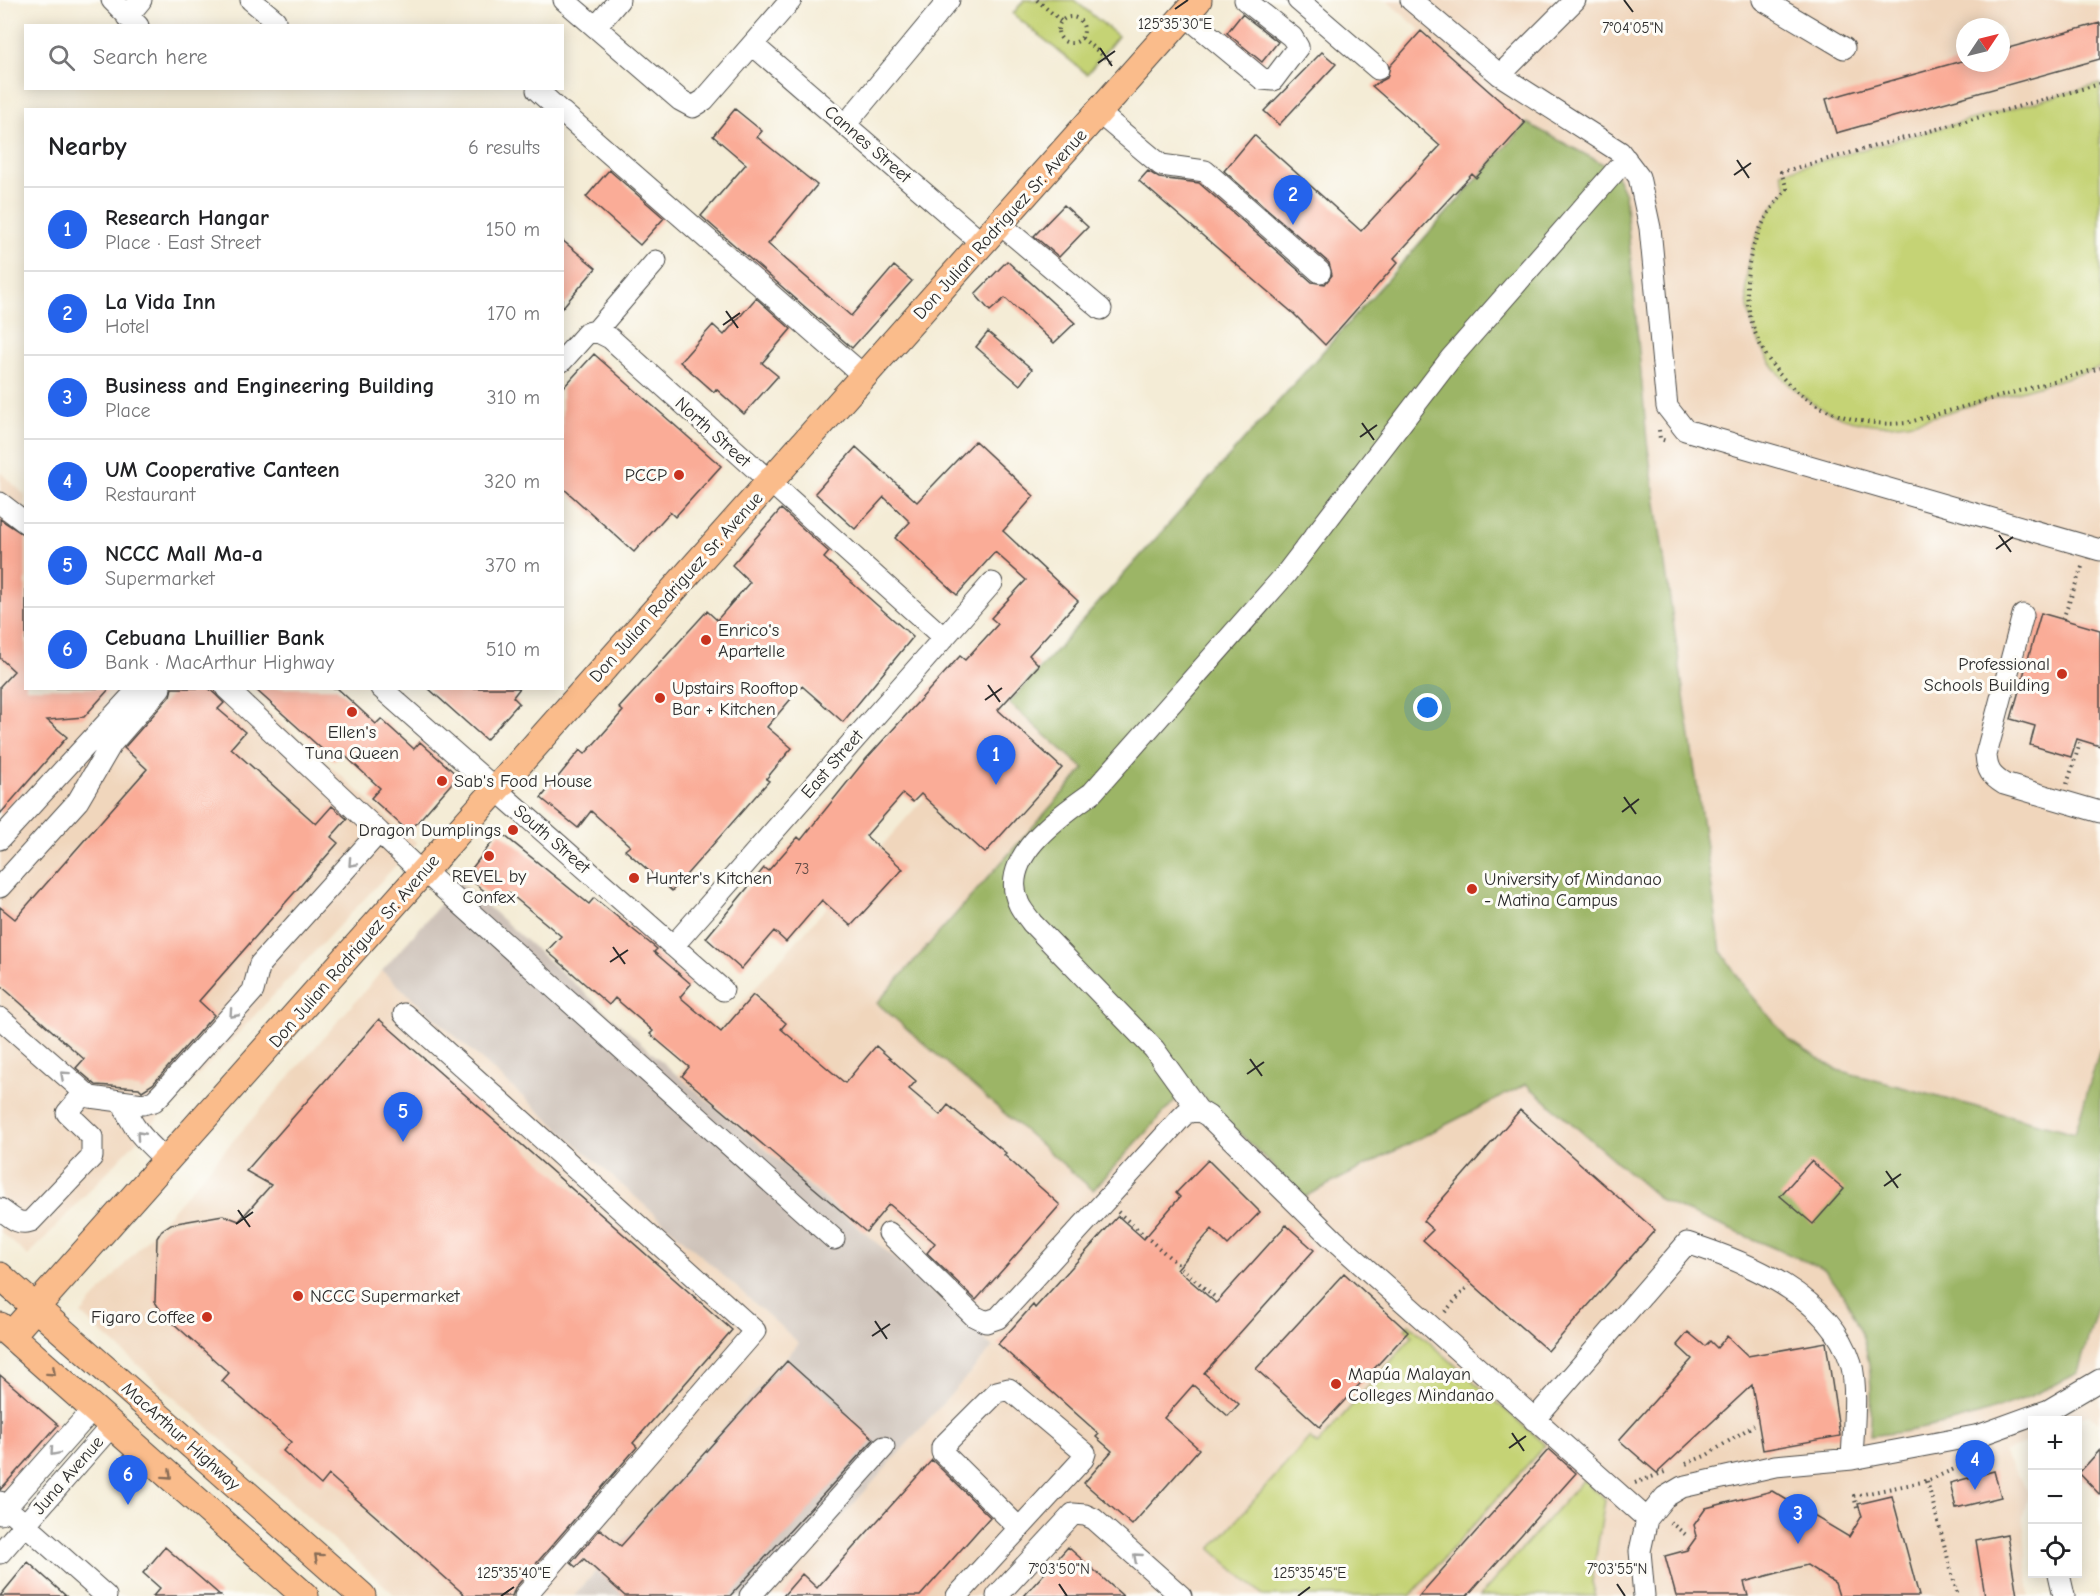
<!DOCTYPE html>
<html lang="en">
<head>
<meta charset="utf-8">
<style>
	body { margin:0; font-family:"Comic Neue",sans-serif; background:#f2f2f2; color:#202124 }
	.controls { position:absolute; right:18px; bottom:18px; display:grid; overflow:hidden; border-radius:0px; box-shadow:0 3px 15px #0003 }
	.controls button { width:54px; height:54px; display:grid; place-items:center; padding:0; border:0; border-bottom:2px solid #e0e0e0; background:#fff; color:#202124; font:30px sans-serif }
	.compass { position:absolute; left:1956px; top:18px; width:54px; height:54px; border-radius:50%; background:#fff; box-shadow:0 3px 15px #0003; rotate:55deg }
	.you { position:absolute; left:1428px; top:708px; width:21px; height:21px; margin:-15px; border:4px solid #fff; border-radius:50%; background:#1a73e8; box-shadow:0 0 0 9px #1a73e833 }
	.badge { display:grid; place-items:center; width:39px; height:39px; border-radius:50%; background:#2563eb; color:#fff; font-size:20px; font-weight:700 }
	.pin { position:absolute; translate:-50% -50px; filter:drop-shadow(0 2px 3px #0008) }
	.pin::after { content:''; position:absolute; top:32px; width:21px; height:18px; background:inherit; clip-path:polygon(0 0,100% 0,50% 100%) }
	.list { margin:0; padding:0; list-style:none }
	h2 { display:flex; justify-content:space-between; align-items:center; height:78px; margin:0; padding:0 24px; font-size:26px }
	h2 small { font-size:20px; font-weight:400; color:#757577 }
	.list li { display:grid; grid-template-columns:39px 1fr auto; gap:18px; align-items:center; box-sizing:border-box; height:84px; padding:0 24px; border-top:2px solid #e0e0e0 }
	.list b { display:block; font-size:22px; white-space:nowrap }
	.list p { margin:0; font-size:20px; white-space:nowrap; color:#757577 }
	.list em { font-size:20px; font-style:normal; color:#757577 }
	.icon { flex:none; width:33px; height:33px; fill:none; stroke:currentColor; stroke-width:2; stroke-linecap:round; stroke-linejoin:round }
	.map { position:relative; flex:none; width:2100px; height:1596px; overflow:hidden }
	.search { position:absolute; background:#fff; box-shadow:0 3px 15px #0003; left:24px; top:24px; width:540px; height:66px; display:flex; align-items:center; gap:15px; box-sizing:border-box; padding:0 21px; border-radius:0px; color:#757577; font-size:22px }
	.panel { position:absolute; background:#fff; box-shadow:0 3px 15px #0003; left:24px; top:108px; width:540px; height:582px; border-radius:0px }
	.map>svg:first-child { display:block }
	.built { fill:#f0d6bc; fill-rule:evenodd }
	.industrial { fill:#cec2b9 }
	.green { fill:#c5d375; stroke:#787f50; stroke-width:1.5 }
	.forest { fill:#9cb566; stroke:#647048; stroke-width:1.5 }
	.building { fill:#faac97 }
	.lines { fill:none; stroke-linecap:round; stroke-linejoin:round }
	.minor-casing { stroke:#494845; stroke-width:23 }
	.major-casing { stroke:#494845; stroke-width:29 }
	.path { stroke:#494845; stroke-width:4; stroke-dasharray:1.5 4.5; stroke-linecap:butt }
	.minor { stroke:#fff; stroke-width:21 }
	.major { stroke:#fabc8b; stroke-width:27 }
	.oneway { stroke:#a0a0a0 }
	.oneway2 { stroke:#886c56 }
	.ticks { fill:none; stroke:#2b2b2b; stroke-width:2 }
	.poi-dot { fill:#c8321e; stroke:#fdfcf7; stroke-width:2 }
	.labels { text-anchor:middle; stroke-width:6; stroke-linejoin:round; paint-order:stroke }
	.number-label { font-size:15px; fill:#5f4b46 }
	.street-label { font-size:18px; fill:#2b2b2b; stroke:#fdfcf7 }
	.poi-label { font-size:18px; fill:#2b2b2b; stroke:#fdfcf7; text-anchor:start }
	.ticks-label { font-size:15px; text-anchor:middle; fill:#2b2b2b; stroke:#fdfcf7; stroke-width:6; stroke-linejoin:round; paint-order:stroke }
</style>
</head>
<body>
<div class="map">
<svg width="2100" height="1596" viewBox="0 0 2100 1596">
	<rect width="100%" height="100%" fill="#fdfcf7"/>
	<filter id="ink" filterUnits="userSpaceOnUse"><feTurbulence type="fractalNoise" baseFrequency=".0167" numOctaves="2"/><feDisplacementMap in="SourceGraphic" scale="12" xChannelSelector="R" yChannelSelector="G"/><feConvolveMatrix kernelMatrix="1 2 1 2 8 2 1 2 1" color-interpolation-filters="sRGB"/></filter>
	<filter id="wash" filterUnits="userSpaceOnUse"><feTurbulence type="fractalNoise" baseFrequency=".008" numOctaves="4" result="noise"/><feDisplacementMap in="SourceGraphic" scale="24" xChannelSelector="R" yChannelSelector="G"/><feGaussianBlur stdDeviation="1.35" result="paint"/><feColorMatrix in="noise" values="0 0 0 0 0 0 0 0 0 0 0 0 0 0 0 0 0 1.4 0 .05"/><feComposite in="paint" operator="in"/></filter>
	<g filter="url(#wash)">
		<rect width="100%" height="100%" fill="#f4ecd6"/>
		<path class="built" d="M1386,0H2054L2100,7V1422L2088,1415L2075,1420H2032V1440L2003,1453L2029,1493L2023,1516L2030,1596H772L993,1347L883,1248L677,1075L1527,123ZM1965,27H2001V63H1965Z
			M0,472L25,495L26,688L243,689L417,843L28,1256L0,1231Z
			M382,971L799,1343L574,1596H396L81,1314Z"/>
		<path class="industrial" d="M460,882L677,1075L883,1248L993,1347L772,1596H574L799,1343L382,971Z"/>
		<path class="green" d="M1024,0H1074L1118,36L1087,74L1013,14Z
			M2100,84V368C2056,381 2012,393 1968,406C1941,414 1913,425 1884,425C1822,423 1771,382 1752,324C1737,275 1754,226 1787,189L1781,172Z
			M1409,1324L1545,1445L1410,1596H1264L1211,1549L1309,1438L1317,1445L1413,1336L1405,1328Z
			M1583,1480L1605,1499L1592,1582L1596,1596H1480Z"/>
		<path class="forest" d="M1527,123L1603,164L1615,173L1625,194L1647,441L1721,951L1744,986L1789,1040L1837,1070L2075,1133L2100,1049V1297L2078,1373C2010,1409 1947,1428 1870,1436C1875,1369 1869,1323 1824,1269L1662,1201L1526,1084L1304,1197L1190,1084L1093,1190L877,1003L1084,769L1009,703Z"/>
		<g id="blocks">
			<path class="building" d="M1242,14L1278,42L1262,62L1227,33Z
				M2100,23V59L1836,133L1826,99L1965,60V63H2001V50Z
				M1421,31L1525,123L1476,178L1472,174L1394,258L1398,262L1325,345L1294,314L1139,181L1148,171L1159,178L1199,183L1312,282L1325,284L1332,275L1329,263L1224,171L1254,135L1361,231L1440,146L1372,86L1387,78L1390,66Z
				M1322,52L1336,64L1279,125L1264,111Z
				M735,109L762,131L757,137L817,185L768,244L851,316L894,266L912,281L852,348L701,216L746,164L713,136Z
				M609,170L664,218L640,245L586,197Z
				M1064,205L1088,227L1059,257L1034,236Z
				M562,240L596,268L562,308Z
				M1007,261L1075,323L1054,343L1005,298L990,311L975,294Z
				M756,298L791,329L762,363L778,376L744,414L716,389L714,392L680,362L713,325L724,335Z
				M988,332L1032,369L1020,385L976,347Z
				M594,354L721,466L675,517L670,512L634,552L562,487V389Z
				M975,441L1034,496L1003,531L1078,601L1029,655L1039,665L998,710L1062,768L985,853L921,794L913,802L903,794L866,836L903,869L851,926L822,900L786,942L774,931L741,969L706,938L764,868L768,871L798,837L801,840L866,759L960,656L965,660L998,624L991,618L1026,580L995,552L957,595L895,538L910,522L884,497L855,529L815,493L856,447L917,502Z
				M781,509L829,552L824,558L913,637L843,722L802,686L767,727L792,748L766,779L769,781L672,891L625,850L630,846L591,811L578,828L541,798L580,750L585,754L623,711L619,708L707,611L717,620L750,582L732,565Z
				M0,519L26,536V688H110L84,717L47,720L67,737L0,814V686L14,671L0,658Z
				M2041,613L2100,630V746L2077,739L2071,757L2030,745L2035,726L2011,719Z
				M172,688H208L216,695L224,703L218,709L245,732L231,748L316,824L332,806L347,819L331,837L338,843L199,1001L214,1015L153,1084L142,1091L139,1088L96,1085L76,1068L84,1059L0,985V907L15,919L147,769L124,748L170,696Z
				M254,688H337L376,724L381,719L414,749L420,742L458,776L409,832L371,798L380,788L341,752L334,760Z
				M428,688H520L513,697L519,703L486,740Z
				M500,832L589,904L594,898L657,949L654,952L691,984L680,997L721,1032L753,995L786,1023L781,1029L845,1083L876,1046L916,1081L909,1089L940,1115L948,1105L1006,1153L1004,1155L1060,1205L976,1300L927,1253L935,1243L889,1204L866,1232L682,1076L689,1067L650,1034L653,1031L615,998L609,1005L547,951L561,936L508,892L499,903L466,876Z
				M379,1019L732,1330L633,1443L637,1447L515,1588L512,1596H466L329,1475L321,1485L283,1451L291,1442L222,1381L229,1373L163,1314L155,1302L157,1238L162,1230L171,1224L223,1215L239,1221L271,1185L246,1171Z
				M1520,1110L1655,1230L1548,1351L1423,1240L1433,1230L1423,1221Z
				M1208,1160L1260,1212L1228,1245L1212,1229L1177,1269L1216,1303L1286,1225L1314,1250L1204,1373L1239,1404L1228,1416L1193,1385L1164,1418L1199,1449L1132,1525L1084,1483L1112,1451L1096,1437L1099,1434L998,1344L1033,1305L1035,1308L1118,1216L1144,1239L1180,1197L1176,1193Z
				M1811,1161L1844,1189L1813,1224L1780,1196Z
				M1344,1273L1408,1332L1320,1427L1256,1369Z
				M1688,1332L1705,1346L1710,1341L1717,1348L1727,1336L1748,1356L1826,1342L1840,1436L1763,1450L1752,1385L1657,1473L1619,1440L1692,1359L1677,1345Z
				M787,1361L874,1439L730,1596H625L584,1559L576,1567L571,1563L600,1529L621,1546Z
				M0,1375L58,1425L0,1490Z
				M1549,1449L1576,1473L1467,1596H1419Z
				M2100,1450V1495L2079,1473Z
				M932,1460L990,1517L920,1596H783L802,1574L817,1588Z
				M1994,1471L2001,1497L1956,1508L1950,1483Z
				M1772,1491L1849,1537L1862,1516L1858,1504L1892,1496L1919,1596H1839L1835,1583L1807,1565L1744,1582L1748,1596H1676L1665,1556L1687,1550L1697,1536L1694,1525L1706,1508Z
				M2007,1534L2017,1596H1985L1976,1540Z
				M165,1547L221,1596H153L160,1588L143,1573Z
				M1068,1547L1123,1596H1024Z
				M28,1562L66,1596H0Z"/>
		</g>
	</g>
	<g filter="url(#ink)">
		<use href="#blocks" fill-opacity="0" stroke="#494845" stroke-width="1.5"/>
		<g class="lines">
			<g class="minor-casing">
				<path id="minor" d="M112,0L138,26
					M251,0L275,20
					M564,0L680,100L693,107L704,100L791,0
					M1298,0L1378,69
					M1411,0L1500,75L1620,152L1639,177L1650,228L1667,407L1685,430L2100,550
					M1763,0L1844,48
					M1185,15L1262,79L1273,80L1298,47L1292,37L1245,0
					M127,17L141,0
					M596,27L619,0
					M753,45L983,244
					M1500,75L1575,0
					M537,90L559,110
					M562,112L864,376
					M1099,113L1161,165L1205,171L1320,272
					M845,125L949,0
					M1000,224L1101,309
					M596,331L656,261
					M562,361L587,333L596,331L610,338L944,638
					M0,503L26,523
					M2023,615L1986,755C1987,770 1991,776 2004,784L2100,812
					M226,688L379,832
					M381,688L723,990
					M0,839L139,688
					M424,871L834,1239
					M0,887L78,801L112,743L160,688
					M673,946L992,583
					M404,1014L755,1331L525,1596
					M0,1018L90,1097L143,1104L154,1101L162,1093L253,991L260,964L379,832L422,873
					M123,1102C131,1129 148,1143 168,1162
					M1198,1110L1154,1049L1032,923C1028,917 1022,911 1019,904C997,858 1061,815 1092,793L1285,575L1451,358L1626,159
					M0,1209C10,1216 18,1226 31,1221L92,1157V1137L67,1113L84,1093
					M889,1233L974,1316L986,1322L998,1318L1180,1119L1186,1113L1198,1110L1208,1116L1333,1239L1647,1519
					M1534,1420L1687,1243C1748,1262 1830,1296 1851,1363C1858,1387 1853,1433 1852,1459
					M0,1502L106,1596
					M0,1514L93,1409
					M0,1553L112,1425
					M2059,1574L2064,1596
					M750,1596L884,1447
					M957,1596L1083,1459L1085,1453L1009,1389L997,1392L942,1447V1452L1019,1528
					M997,1596L1073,1514L1085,1515L1094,1519L1181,1596
					M1644,1596L1640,1551L1647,1519L1665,1497L1682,1487L1775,1466L1852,1459L1980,1435L2049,1410L2100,1380"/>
			</g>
			<g class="major-casing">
				<path id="major" d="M0,1276L362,1596
					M0,1326L305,1596
					M11,1335L1198,0"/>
			</g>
			<path class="path" d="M1037,0L1061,21
				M1058 30a13 13 0 1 1 26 0a13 13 0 1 1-26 0Z
				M1082,38L1113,64
				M2100,84L1781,172L1787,189C1695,290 1773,435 1906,423L2100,368
				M1659,430L1660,439L1667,441
				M2063,619L2083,564
				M2067,784L2081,740
				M1118,1212L1217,1299
				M1445,1312L1469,1285
				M1686,1464L1707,1455L1754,1425
				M1927,1481L1958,1596
				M1635,1483L1665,1472
				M1857,1508L1854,1496L1927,1481L1984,1456
				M1670,1522L1686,1535"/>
			<use href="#minor" class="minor"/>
			<use href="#major" class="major"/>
		</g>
		<defs><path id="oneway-chevron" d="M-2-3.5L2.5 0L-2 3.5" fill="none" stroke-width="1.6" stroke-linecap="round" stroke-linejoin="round" transform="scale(1.5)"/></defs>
		<g class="oneway">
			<use href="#oneway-chevron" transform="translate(352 863) rotate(132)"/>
			<use href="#oneway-chevron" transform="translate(233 1014) rotate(132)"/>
			<use href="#oneway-chevron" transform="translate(64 1075) rotate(-138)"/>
			<use href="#oneway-chevron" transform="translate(140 1135) rotate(-132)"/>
			<use href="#oneway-chevron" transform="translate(54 1452) rotate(131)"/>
			<use href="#oneway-chevron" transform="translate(1137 1557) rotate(-139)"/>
		</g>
		<g class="oneway2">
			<use href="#oneway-chevron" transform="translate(52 1372) rotate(42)"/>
			<use href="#oneway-chevron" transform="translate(168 1475) rotate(42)"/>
			<use href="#oneway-chevron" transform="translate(318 1557) rotate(-138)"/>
		</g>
	</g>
	<path class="ticks" d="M1624,0L1633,12M1175,9L1188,0M1100,48L1112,66M1098,63L1115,51M1737,160L1749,178M1734,175L1751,163M726,311L738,328M723,325L740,313M1362,423L1374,440M1360,437L1377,425M1999,535L2011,552M1996,549L2013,537M988,685L1000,702M985,700L1002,688M1624,797L1636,814M1622,812L1639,799M613,947L625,964M610,962L628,950M1250,1059L1262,1076M1247,1074L1264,1062M1886,1171L1898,1188M1884,1186L1901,1174M238,1210L250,1227M236,1224L253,1212M875,1321L887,1339M872,1336L890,1324M1512,1433L1524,1451M1509,1448L1526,1436M1059,1584L1067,1596M1617,1584L1625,1596M501,1596L514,1587M1298,1596L1310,1587"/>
	<g class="poi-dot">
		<circle cx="679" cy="475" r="6"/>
		<circle cx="706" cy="640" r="6"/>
		<circle cx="2062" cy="674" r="6"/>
		<circle cx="660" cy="698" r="6"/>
		<circle cx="352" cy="712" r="6"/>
		<circle cx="442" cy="781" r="6"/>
		<circle cx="513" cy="830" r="6"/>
		<circle cx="489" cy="856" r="6"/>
		<circle cx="634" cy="878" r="6"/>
		<circle cx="1472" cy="889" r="6"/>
		<circle cx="298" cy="1296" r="6"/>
		<circle cx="207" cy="1317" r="6"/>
		<circle cx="1336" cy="1384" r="6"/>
	</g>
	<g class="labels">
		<g class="number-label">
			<text x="802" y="874">73</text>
		</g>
		<g class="street-label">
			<text transform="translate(868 144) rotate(41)" y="6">Cannes Street</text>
			<text transform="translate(1000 224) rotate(-48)" y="6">Don Julian Rodriguez Sr. Avenue</text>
			<text transform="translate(713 432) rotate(42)" y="6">North Street</text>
			<text transform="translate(676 587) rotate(-48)" y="6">Don Julian Rodriguez Sr. Avenue</text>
			<text transform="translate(832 764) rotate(-49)" y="6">East Street</text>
			<text transform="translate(552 839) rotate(41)" y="6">South Street</text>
			<text transform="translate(354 951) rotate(-49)" y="6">Don Julian Rodriguez Sr. Avenue</text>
			<text transform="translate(181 1436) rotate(42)" y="6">MacArthur Highway</text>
			<text transform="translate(68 1475) rotate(-49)" y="6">Juna Avenue</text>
		</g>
		<g class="poi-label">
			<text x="667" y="481" text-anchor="end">PCCP</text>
			<text x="718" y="636">Enrico's<tspan x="718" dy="21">Apartelle</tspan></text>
			<text x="2050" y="670" text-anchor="end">Professional<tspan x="2050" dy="21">Schools Building</tspan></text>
			<text x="672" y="694">Upstairs Rooftop<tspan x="672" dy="21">Bar + Kitchen</tspan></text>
			<text x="352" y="738" text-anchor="middle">Ellen's<tspan x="352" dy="21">Tuna Queen</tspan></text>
			<text x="454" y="787">Sab's Food House</text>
			<text x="501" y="836" text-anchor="end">Dragon Dumplings</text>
			<text x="489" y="882" text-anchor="middle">REVEL by<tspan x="489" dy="21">Confex</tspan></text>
			<text x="646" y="884">Hunter's Kitchen</text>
			<text x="1484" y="885">University of Mindanao<tspan x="1484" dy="21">- Matina Campus</tspan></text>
			<text x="310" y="1302">NCCC Supermarket</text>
			<text x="195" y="1323" text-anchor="end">Figaro Coffee</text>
			<text x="1348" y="1380">Mapúa Malayan<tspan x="1348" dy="21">Colleges Mindanao</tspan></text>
		</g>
	</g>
	<g class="ticks-label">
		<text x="1175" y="29">125°35'30"E</text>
		<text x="1633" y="33">7°04'05"N</text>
		<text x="1059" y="1574">7°03'50"N</text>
		<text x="1617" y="1574">7°03'55"N</text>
		<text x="514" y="1578">125°35'40"E</text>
		<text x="1310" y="1578">125°35'45"E</text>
	</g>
</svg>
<div class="controls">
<button>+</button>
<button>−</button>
<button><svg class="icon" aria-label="locate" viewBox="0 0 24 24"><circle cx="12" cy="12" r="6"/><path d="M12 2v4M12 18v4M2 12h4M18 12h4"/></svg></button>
</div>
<svg class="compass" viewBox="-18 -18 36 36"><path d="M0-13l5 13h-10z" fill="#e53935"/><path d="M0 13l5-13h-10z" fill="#757577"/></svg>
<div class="you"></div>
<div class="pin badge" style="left:996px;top:785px">1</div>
<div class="pin badge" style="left:1293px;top:225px">2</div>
<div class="pin badge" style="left:1798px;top:1544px">3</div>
<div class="pin badge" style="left:1975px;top:1490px">4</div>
<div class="pin badge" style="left:403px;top:1142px">5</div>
<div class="pin badge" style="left:128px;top:1505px">6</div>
<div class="search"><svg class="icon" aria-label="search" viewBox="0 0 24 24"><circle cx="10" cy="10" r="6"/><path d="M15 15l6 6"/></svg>Search here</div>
<section class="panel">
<h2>Nearby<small>6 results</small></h2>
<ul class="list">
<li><span class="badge">1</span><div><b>Research Hangar</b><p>Place · East Street</p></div><em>150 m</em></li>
<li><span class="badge">2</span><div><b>La Vida Inn</b><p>Hotel</p></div><em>170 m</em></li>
<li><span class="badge">3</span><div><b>Business and Engineering Building</b><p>Place</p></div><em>310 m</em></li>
<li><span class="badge">4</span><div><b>UM Cooperative Canteen</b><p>Restaurant</p></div><em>320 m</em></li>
<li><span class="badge">5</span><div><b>NCCC Mall Ma-a</b><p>Supermarket</p></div><em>370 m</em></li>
<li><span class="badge">6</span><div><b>Cebuana Lhuillier Bank</b><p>Bank · MacArthur Highway</p></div><em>510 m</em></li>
</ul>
</section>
</div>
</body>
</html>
